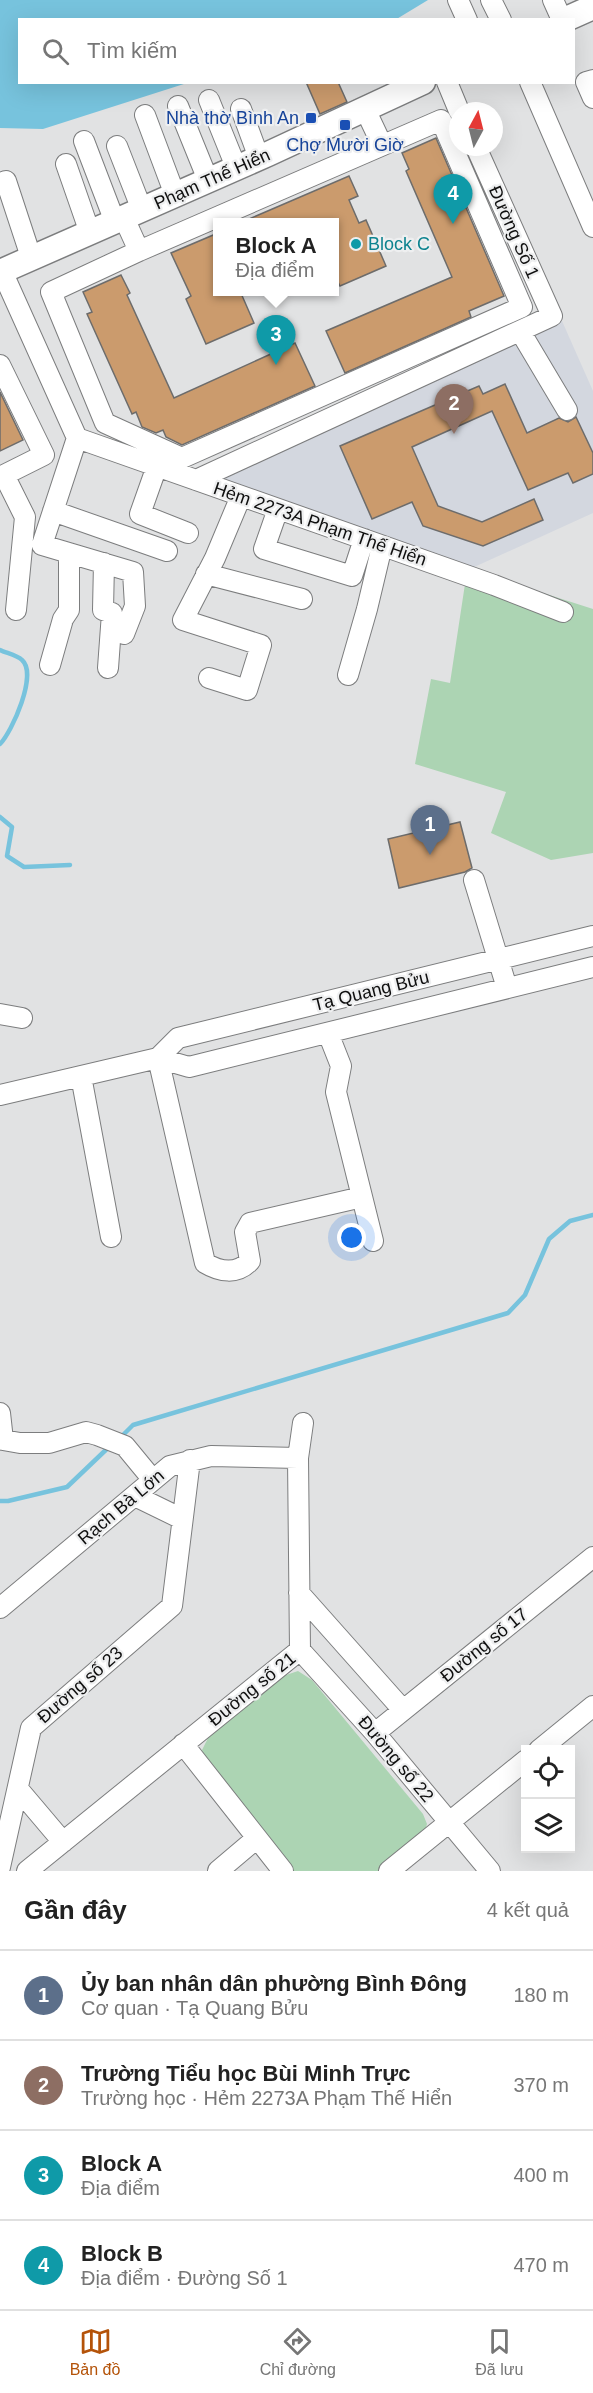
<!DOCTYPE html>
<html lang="vi">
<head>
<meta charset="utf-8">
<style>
	body { margin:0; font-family:Helvetica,sans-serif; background:#f2f2f2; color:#222 }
	.controls { position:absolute; right:18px; bottom:18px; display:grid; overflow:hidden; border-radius:0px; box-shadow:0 6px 24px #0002 }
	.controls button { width:54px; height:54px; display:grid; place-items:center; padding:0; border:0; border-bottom:2px solid #e0e0e0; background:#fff; color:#222; font:30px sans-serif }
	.compass { position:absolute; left:449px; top:102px; width:54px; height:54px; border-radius:50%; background:#fff; box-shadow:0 6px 24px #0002; rotate:7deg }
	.you { position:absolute; left:352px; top:1238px; width:21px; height:21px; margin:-15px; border:4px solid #fff; border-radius:50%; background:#1a73e8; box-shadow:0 0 0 9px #1a73e833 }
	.badge { display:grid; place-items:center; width:39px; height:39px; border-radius:50%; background:#b45309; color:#fff; font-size:20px; font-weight:700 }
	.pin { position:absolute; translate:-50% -50px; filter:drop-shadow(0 2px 3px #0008) }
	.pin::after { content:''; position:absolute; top:32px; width:21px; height:18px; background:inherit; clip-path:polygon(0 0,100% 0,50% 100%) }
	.popup { position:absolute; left:213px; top:218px; width:126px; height:78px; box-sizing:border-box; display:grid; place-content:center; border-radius:0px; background:#fff; filter:drop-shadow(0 2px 4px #0005); font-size:20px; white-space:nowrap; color:#767676 }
	.popup b { font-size:22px; color:#222 }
	.popup::after { content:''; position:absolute; left:50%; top:100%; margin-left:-12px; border:12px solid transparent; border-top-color:#fff }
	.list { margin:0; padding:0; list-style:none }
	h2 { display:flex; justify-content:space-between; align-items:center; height:78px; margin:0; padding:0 24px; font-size:26px }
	h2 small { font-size:20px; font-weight:400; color:#767676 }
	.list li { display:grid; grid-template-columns:39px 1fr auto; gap:18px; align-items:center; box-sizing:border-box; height:90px; padding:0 24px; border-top:2px solid #e0e0e0 }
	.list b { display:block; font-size:22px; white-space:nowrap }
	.list p { margin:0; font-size:20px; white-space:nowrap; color:#767676 }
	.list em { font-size:20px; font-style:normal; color:#767676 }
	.icon { flex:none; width:33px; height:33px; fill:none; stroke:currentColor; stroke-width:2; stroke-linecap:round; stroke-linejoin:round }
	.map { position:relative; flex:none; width:593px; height:1871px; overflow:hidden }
	.search { position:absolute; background:#fff; box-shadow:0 6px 24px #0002; left:18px; right:18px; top:18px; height:66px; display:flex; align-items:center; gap:15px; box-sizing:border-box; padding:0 21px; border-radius:0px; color:#767676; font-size:22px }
	.sheet { height:438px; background:#fff }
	nav { display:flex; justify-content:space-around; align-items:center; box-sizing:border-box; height:84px; border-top:2px solid #e0e0e0; background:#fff; font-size:16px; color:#767676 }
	nav a { display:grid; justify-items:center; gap:3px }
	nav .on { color:#b45309 }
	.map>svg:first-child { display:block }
	.built { fill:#d3d7df }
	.green { fill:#acd4b3 }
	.water { fill:#77c3dd }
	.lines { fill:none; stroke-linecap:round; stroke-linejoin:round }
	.stream { stroke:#77c3dd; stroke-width:4.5 }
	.building { fill:#cb9b6d; stroke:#6d6c6b; stroke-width:1.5 }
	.minor-casing { stroke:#7c7d7e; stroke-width:22 }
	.major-casing { stroke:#7c7d7e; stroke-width:27 }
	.minor { stroke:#fff; stroke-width:20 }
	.major { stroke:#fff; stroke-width:24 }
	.transit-dot { fill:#1a4fb4; stroke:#eeeff0; stroke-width:2 }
	.culture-dot { fill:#0f9aa8; stroke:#eeeff0; stroke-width:2 }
	.labels { text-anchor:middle; stroke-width:4.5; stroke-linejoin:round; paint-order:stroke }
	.transit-label { font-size:18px; fill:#164399; stroke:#eeeff0; text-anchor:end }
	.street-label { font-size:18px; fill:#0f0f0f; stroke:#eeeff0 }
	.culture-label { font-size:18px; fill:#0d838f; stroke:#eeeff0; text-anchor:start }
</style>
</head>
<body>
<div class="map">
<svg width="593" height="1871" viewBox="0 0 593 1871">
	<rect width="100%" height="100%" fill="#e1e2e3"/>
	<path class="built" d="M562,321L593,391V513L472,568L219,478Z"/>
	<path class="green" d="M481,573L593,609V853L551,860L491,833L506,792L415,764L431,679L450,683L465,584Z
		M298,1671L312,1680L423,1814L427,1824L423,1836L381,1871H292L207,1766L202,1750L209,1736L283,1676Z"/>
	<path class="water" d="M0,0H428L395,20H20V82L187,83L43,129L0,128Z"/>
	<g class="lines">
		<path class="stream" d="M0,650C6,653 17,655 22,660C38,674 12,732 0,744
			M0,817L12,827L7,856L24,867L70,865
			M120,1438L133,1425L508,1313L525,1295L549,1239L570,1221L593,1215
			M0,1501H8L67,1487L111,1445"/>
	</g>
	<path class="building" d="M306,82H338L347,102L320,114Z
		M436,138L504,296L469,311L471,317L345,373L326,331L452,277L406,171L409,169L402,153Z
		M349,176L358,196L349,200L359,223L366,220L386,266L340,286L334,274V222H242Z
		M218,233V291H240L254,323L206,344L186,299L191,296L171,253Z
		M121,275L130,293L127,295L174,398L295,343L315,386L182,445L166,437L163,430L156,433L142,427L136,412L132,414L87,314L92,312L83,292Z
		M505,384L527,433L559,418L568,422L576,417L593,453V474L573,483L568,473L528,490L492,411L412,447L438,506L482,522L534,499L543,520L483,546L423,526L412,502L372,519L340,446L479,386L483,394Z
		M0,392L23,440L0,451Z
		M460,822L472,868L465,872L399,888L388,839Z"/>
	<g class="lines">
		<g class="minor-casing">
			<path id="minor" d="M458,0L467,20
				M491,0L501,20
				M553,0L562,20
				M593,80L586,82L593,98
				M447,82L459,111
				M530,82L593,227
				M209,100L236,167
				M178,106L208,180
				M241,109L259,158
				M365,109L382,145
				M145,115L175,195
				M441,120L522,307L182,458L105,423L51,292L139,251Z
				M84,141L115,222
				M117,146L142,210
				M66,164L90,233
				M0,183L6,181L31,257
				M124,218L139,251
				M2,271L77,438L42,545L133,572L135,606L124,634
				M520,331L567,410
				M0,365L44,455L4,475L25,517L16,610
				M77,438L494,585L563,612
				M157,466L140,514L188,533
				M196,480L552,316L476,147
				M278,509L264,549L352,576L364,539
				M53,511L167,551
				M104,563L103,610L112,613L108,668
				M206,574L302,599
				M50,665L63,619L69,610V553
				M348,675L367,609L382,546
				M209,678L247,690L261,645L183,620L215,558L241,496
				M474,880L507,988
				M0,1014L22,1018
				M328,1033L341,1066L336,1092L373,1241
				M158,1058L178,1038L593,936
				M158,1058L205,1263C220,1272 237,1275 250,1261L245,1232L250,1223L362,1197
				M81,1076L111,1237
				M0,1095L158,1058L189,1067L593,967
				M0,1413L3,1440L20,1443H49L86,1432L97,1435L125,1446L153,1480
				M135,1496L182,1519
				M299,1593L403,1710
				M0,1608L170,1466L211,1456L298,1458
				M300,1650L375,1733L490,1871
				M300,1650L298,1458L303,1423
				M375,1733L593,1557
				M183,1744L283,1871
				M539,1750L593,1706
				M19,1790L63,1842
				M0,1867L31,1728L172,1606L190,1460
				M27,1871L300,1650
				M218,1871L257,1838
				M389,1871L526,1760"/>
		</g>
		<g class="major-casing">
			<path id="major" d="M564,20L593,7
				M0,272L268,154L423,82"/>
		</g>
		<use href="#minor" class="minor"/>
		<use href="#major" class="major"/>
	</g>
	<g class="transit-dot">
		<rect x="305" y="112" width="12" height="12" rx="3"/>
		<rect x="339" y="119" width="12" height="12" rx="3"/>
	</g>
	<circle class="culture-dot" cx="356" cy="244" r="6"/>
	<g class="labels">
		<g class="transit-label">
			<text x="299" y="124">Nhà thờ Bình An</text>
			<text x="345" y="151" text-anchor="middle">Chợ Mười Giờ</text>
		</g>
		<g class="street-label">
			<text transform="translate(212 179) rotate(-24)" y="6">Phạm Thế Hiển</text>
			<text transform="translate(514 232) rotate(66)" y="6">Đường Số 1</text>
			<text transform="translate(320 524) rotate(19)" y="6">Hẻm 2273A Phạm Thế Hiển</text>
			<text transform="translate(371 991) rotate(-14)" y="6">Tạ Quang Bửu</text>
			<text transform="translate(121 1507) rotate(-40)" y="6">Rạch Bà Lớn</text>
			<text transform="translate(484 1645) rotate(-39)" y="6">Đường số 17</text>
			<text transform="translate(80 1685) rotate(-41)" y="6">Đường số 23</text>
			<text transform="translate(252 1689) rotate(-39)" y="6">Đường số 21</text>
			<text transform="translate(396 1759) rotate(50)" y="6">Đường số 22</text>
		</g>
		<g class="culture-label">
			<text x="368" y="250">Block C</text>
		</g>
	</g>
</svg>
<div class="controls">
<button><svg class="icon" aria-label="locate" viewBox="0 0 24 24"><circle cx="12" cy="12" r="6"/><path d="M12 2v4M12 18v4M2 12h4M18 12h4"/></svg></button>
<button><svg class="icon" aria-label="layers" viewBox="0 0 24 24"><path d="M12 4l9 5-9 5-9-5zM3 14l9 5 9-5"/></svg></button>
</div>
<svg class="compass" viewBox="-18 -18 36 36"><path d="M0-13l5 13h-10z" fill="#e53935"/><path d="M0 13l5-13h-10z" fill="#767676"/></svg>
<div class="you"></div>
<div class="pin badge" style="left:430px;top:855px;background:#5c6f8a">1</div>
<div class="pin badge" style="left:454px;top:434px;background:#8d6e63">2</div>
<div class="pin badge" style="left:276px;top:365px;background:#0f9aa8">3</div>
<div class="popup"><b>Block A</b>Địa điểm</div>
<div class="pin badge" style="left:453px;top:224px;background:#0f9aa8">4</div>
<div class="search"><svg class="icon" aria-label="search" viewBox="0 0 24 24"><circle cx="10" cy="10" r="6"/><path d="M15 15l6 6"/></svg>Tìm kiếm</div>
</div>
<section class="sheet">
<h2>Gần đây<small>4 kết quả</small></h2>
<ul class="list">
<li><span class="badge" style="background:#5c6f8a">1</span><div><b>Ủy ban nhân dân phường Bình Đông</b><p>Cơ quan · Tạ Quang Bửu</p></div><em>180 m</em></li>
<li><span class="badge" style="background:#8d6e63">2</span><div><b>Trường Tiểu học Bùi Minh Trực</b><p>Trường học · Hẻm 2273A Phạm Thế Hiển</p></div><em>370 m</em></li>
<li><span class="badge" style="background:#0f9aa8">3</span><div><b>Block A</b><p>Địa điểm</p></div><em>400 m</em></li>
<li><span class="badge" style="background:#0f9aa8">4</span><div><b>Block B</b><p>Địa điểm · Đường Số 1</p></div><em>470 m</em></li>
</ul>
</section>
<nav>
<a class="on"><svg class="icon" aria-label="map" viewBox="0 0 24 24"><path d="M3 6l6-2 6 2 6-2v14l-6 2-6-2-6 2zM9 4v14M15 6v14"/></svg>Bản đồ</a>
<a><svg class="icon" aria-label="directions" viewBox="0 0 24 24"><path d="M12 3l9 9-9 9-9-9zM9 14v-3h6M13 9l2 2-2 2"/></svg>Chỉ đường</a>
<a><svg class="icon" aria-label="saved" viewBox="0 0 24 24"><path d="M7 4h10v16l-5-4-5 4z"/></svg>Đã lưu</a>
</nav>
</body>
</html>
